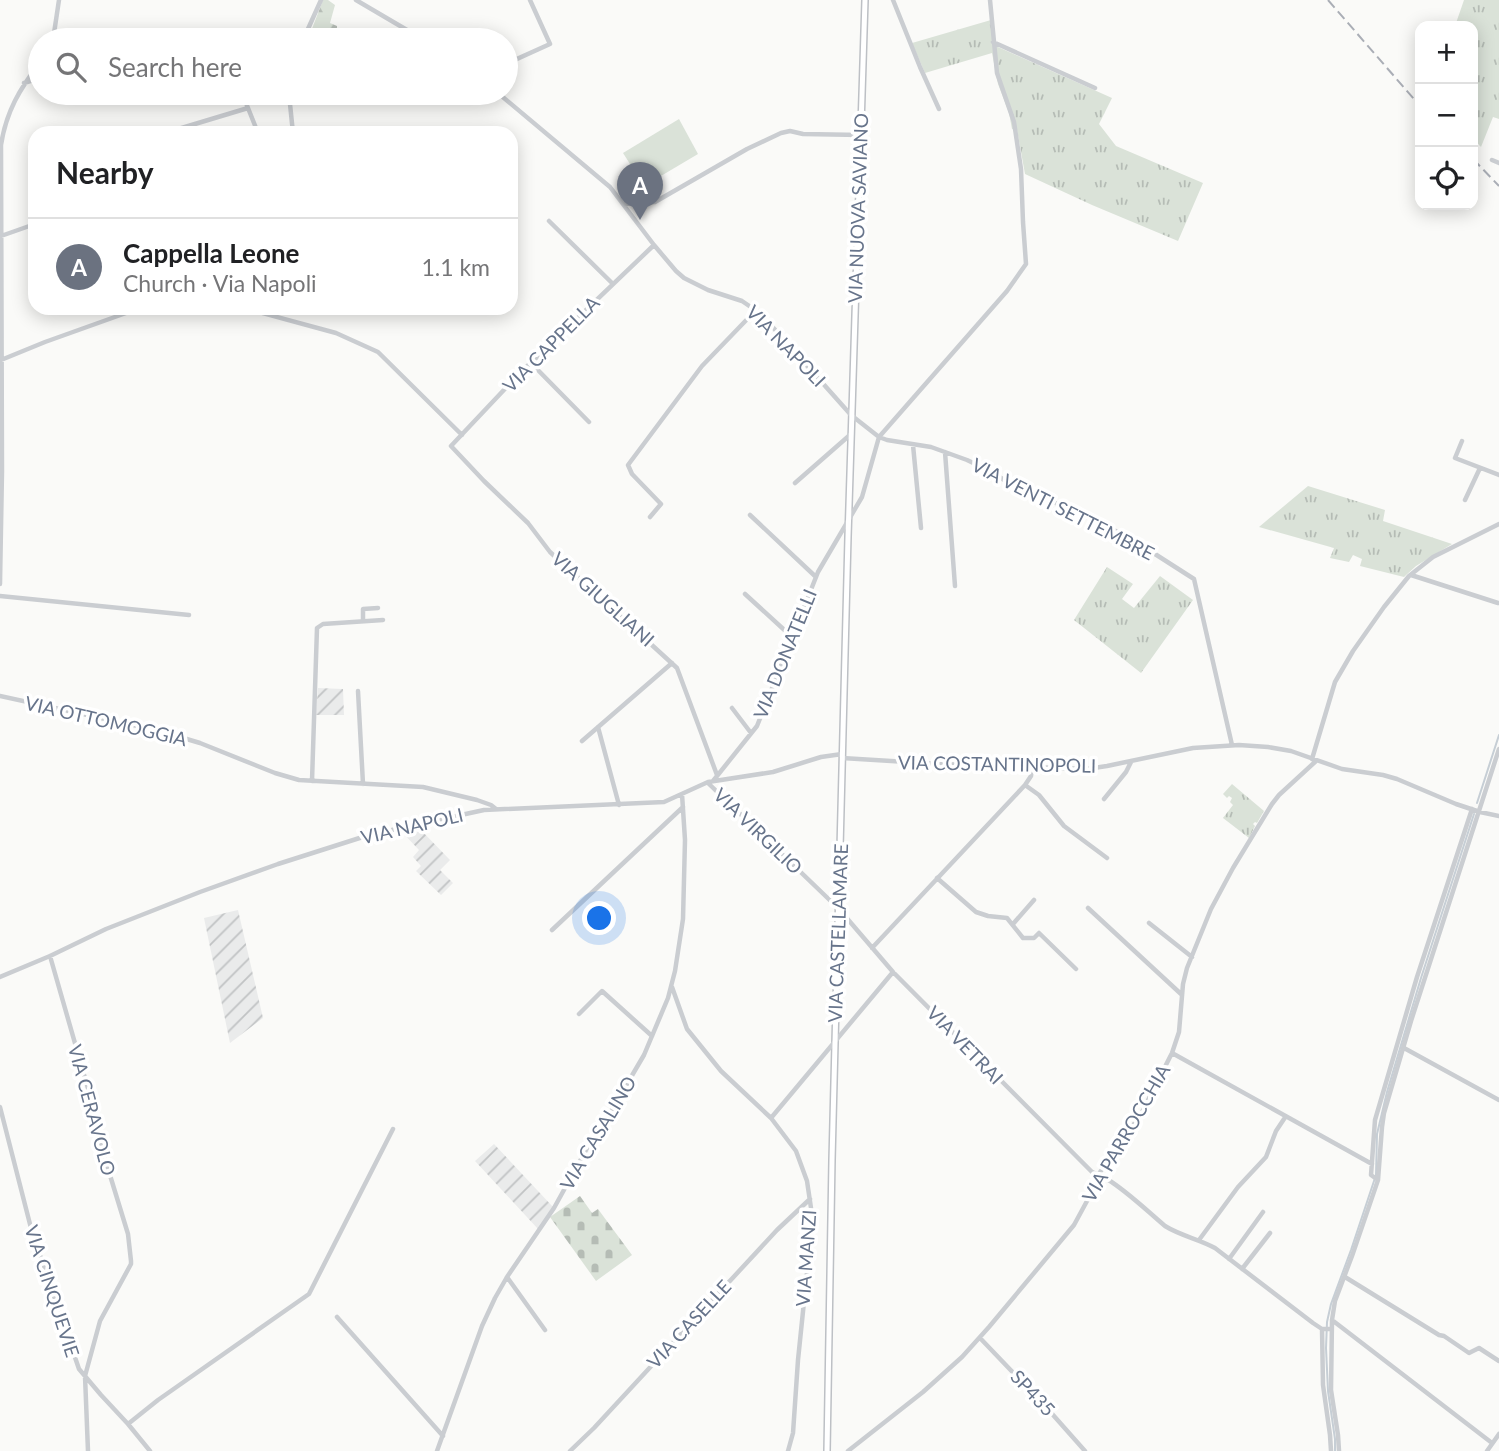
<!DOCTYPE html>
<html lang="en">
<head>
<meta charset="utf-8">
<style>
	body { margin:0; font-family:Lato,sans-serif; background:#f6f6f6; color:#202124 }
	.controls { position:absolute; right:21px; top:21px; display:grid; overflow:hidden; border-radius:14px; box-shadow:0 4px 18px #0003 }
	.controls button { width:63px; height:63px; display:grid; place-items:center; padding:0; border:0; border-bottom:2px solid #e0e0e0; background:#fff; color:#202124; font:35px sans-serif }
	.you { position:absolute; left:600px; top:919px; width:24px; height:24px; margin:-18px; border:5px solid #fff; border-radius:50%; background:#1a73e8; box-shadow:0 0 0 10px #1a73e833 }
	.badge { display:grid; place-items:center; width:46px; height:46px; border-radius:50%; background:#7e4723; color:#fff; font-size:23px; font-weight:700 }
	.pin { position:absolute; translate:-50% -58px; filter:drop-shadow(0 2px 4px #0008) }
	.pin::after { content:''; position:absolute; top:37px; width:24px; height:21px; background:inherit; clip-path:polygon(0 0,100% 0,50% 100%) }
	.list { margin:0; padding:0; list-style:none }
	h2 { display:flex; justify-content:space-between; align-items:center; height:91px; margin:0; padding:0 28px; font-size:30px }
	h2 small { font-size:23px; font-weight:400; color:#757577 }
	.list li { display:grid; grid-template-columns:46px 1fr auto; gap:21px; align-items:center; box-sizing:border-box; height:98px; padding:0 28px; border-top:2px solid #e0e0e0 }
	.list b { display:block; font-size:26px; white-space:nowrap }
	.list p { margin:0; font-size:23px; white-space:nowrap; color:#757577 }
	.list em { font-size:23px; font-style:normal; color:#757577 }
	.icon { flex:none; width:38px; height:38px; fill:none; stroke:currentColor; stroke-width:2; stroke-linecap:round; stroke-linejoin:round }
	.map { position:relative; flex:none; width:1499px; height:1451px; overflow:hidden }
	.search { position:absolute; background:#fff; box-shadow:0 4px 18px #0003; left:28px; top:28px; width:490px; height:77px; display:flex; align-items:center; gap:18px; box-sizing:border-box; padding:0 24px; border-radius:38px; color:#757577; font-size:26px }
	.panel { position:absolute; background:#fff; box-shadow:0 4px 18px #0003; left:28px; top:126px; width:490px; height:189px; border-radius:21px }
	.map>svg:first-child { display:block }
	.industrial { fill:url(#industrial-furrows) }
	.grass { fill:url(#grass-tufts) }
	.forest { fill:url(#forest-firs) }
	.cemetery { fill:url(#cemetery-stones) }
	.garden { fill:#dae2d8 }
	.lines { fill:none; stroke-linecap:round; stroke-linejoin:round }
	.stream { stroke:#c6ced5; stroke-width:2 }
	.major-casing { stroke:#bdc0c5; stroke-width:8 }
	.minor { stroke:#cacdd1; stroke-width:4.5 }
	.major { stroke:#fff; stroke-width:5 }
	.rail { stroke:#aaaeb6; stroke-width:2; stroke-dasharray:10 5; stroke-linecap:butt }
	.labels { text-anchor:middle; stroke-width:7; stroke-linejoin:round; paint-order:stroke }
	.street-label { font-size:19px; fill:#67748b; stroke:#fff }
</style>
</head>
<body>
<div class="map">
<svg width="1499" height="1451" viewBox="0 0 1499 1451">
	<defs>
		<pattern id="industrial-furrows" width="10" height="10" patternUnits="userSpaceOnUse" patternTransform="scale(1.75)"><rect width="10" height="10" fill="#eaebeb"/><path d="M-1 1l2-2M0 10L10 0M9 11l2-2" fill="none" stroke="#c1c3c4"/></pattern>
		<pattern id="grass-tufts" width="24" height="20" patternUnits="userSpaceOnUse" patternTransform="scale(1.75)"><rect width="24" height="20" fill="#dae2d8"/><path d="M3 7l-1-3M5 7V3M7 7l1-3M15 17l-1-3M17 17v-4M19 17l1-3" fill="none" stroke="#b5bcb5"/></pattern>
		<pattern id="forest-firs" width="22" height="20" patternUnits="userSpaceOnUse" patternTransform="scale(1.75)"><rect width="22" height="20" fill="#dae2d8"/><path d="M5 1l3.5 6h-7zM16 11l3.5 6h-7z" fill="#b5bcb5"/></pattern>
		<pattern id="cemetery-stones" width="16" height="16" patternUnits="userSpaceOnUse" patternTransform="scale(1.75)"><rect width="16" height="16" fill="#dae2d8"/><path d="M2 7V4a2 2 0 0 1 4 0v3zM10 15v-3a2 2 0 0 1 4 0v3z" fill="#b5bcb5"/></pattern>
	</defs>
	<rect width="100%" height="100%" fill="#fafaf8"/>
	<path class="industrial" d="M318,688L343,689L344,715H316Z
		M418,827L450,860L440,870L453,883L441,895L416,871L421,866L413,857L419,850L401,831Z
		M238,910L263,1018L230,1043L204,918Z
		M494,1144L553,1207L538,1229L475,1161Z"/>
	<path class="grass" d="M1464,0H1499V119L1493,117L1481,147L1473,138V26H1455Z
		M991,20L993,47H998L1112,98L1099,124L1116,146L1203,183L1178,241L1092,205L1025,174L1017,130L1012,129L1009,113L998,84L992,53L925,73L912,43Z
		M1308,486L1385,510L1383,521L1452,544L1416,566L1404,577L1360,566L1362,559L1353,555L1349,562L1330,558L1334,548L1259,527Z
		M1107,567L1133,584L1122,599L1134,608L1160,576L1193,600L1141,673L1074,620Z
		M1232,784L1264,811L1257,823L1255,822L1253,824L1255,826L1249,838L1223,818L1233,805L1230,802L1232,798L1229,796L1227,798L1223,794Z"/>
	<path class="forest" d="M323,0H328L335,5L330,23L337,26V29L349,33L346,40H325L310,34Z"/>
	<path class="cemetery" d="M580,1196L592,1213L598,1209L632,1255L596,1281L550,1217Z"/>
	<path class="garden" d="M679,119L698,154L644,186L623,153Z"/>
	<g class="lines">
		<path class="stream" d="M1477,803L1499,735
			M1335,1451V1439L1328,1391L1326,1348L1327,1322L1331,1304L1351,1250L1376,1175L1377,1134L1387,1092L1421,978L1474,814"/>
		<g class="major-casing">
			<path id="major" d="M827,1451L832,1160L848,537L865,0"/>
		</g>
		<path class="minor" d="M356,0L424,40
			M893,0L920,67L939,109
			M216,36L218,40
			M53,40L59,0
			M303,40L321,0
			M993,42L1095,88
			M506,64L550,44L530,0
			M24,83L40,78
			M242,93L258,133
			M498,93L610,187L654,245L676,271L684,278L708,290L742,301L761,314L851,415L879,437L887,440L931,447L967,460L990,471L1012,485L1075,511L1130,538L1194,579L1232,745
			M165,133L248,108
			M293,133L290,104L293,93
			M1492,160L1499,163
			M624,204L655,202L747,149L781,133L790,131L803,134L861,135
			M549,221L613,284
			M1,236L35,224
			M654,245L517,376L451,446L484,481L528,523L550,552L677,668L717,775
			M244,308L336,333L378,352L462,435
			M1,360L45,342L140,308
			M531,363L589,422
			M1462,441L1455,458L1499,475
			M913,445L921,528
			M945,452L955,586
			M795,483L851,434
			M1465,500L1480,468
			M750,515L816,577
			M650,517L661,504L632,474L628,465L702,366L756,310
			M1411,575L1498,603
			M0,584L2,471L1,145C6,112 20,88 40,63
			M745,594L792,637
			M0,596L189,615
			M363,621V609L378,608
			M358,691L363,784
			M0,696L160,731L200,743L275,773L299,780L423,787L477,800L491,805L496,809
			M732,708L751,733
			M598,727L619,805
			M582,741L672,663
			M842,758L940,764L1087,769L1107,766L1193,748L1239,745L1268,747L1291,751L1342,769L1383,775L1397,779L1456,804L1480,812L1499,816
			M1312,759L1335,682L1353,651L1384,607L1409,576L1433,557L1499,524
			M312,781L317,628L323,624L383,620
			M713,781L757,726L818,572L862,497L879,437L1007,291L1026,264L1023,222L1021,169L1014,122L997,73L990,0
			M708,783L839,909L893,972L1092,1172C1097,1175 1102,1175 1107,1179C1128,1192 1146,1210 1165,1226C1181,1236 1199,1239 1215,1248L1313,1323L1322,1329H1331
			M1025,785L1039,795L1064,826L1107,858
			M1104,799L1126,772L1131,762
			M937,878L976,912L988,916L1007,918L1023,938H1034L1039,933L1076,969
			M1088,908L1181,994
			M1149,923L1192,957
			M1013,924L1034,900
			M552,930L683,807
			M872,948L1025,785L1031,776L1032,767
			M50,956L95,1113L98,1136L128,1234L131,1261V1264L100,1321L85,1376L88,1451
			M0,977L50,956L106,929L200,892L278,864L369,835L484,810L664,802L708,782L773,772L821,757L842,754
			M672,987L687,1029L721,1071L771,1118L796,1151L807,1181L811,1208L808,1263L798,1360L793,1433L788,1451
			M579,1014L602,991L652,1036
			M1404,1048L1499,1100
			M1172,1053L1372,1164
			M0,1107L32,1232L79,1369L101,1395L128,1424L150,1451
			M771,1118L893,972
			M1378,1180L1371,1175L1375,1120L1417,977L1472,809
			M1199,1240L1238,1187L1266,1157L1276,1131L1286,1116
			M1229,1259L1263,1212
			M1242,1269L1270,1233
			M507,1277L545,1330
			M1345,1277L1439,1335L1444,1336L1469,1353L1479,1348L1499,1361
			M337,1317L443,1436
			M1332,1320L1492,1443
			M1322,1329L1323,1385L1330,1435L1331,1451
			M980,1338L1046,1407L1085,1451
			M128,1424L158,1400L309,1294L393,1129
			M437,1451L482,1326L495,1298L507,1277L554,1208L591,1141L610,1113L644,1055L668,998L675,971L683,919L685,840L682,794
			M570,1451L594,1428L777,1230L810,1199
			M848,1451L923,1392L962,1357L989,1327L1074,1225L1087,1201L1098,1175L1141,1114L1172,1053L1179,1032L1183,984L1187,968L1211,909L1233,868L1272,804L1279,795L1316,761
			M1339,1451L1338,1435L1331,1390L1332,1320L1335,1301L1352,1256L1378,1180L1382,1127L1384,1113L1411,1021L1499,749
			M1487,1451L1499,1434"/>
		<use href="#major" class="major"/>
		<path class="rail" d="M1328,0L1420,106
			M1473,159L1499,186"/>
	</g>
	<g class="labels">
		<g class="street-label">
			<text transform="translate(858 208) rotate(-88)" y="7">VIA NUOVA SAVIANO</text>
			<text transform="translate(551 344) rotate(-45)" y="7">VIA CAPPELLA</text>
			<text transform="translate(786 346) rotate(46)" y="7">VIA NAPOLI</text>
			<text transform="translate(1063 509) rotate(27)" y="7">VIA VENTI SETTEMBRE</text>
			<text transform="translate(603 599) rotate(42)" y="7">VIA GIUGLIANI</text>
			<text transform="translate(785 654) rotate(-68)" y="7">VIA DONATELLI</text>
			<text transform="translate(106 721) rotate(13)" y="7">VIA OTTOMOGGIA</text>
			<text transform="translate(997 764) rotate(1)" y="7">VIA COSTANTINOPOLI</text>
			<text transform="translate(412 826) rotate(-13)" y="7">VIA NAPOLI</text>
			<text transform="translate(758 831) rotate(44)" y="7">VIA VIRGILIO</text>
			<text transform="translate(838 933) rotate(-88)" y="7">VIA CASTELLAMARE</text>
			<text transform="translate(965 1045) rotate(46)" y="7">VIA VETRAI</text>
			<text transform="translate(92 1110) rotate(75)" y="7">VIA CERAVOLO</text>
			<text transform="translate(598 1133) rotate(-59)" y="7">VIA CASALINO</text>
			<text transform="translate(1126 1133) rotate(-60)" y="7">VIA PARROCCHIA</text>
			<text transform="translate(806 1258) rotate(-86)" y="7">VIA MANZI</text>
			<text transform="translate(52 1291) rotate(72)" y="7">VIA CINQUEVIE</text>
			<text transform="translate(689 1324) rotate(-47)" y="7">VIA CASELLE</text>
			<text transform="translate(1033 1393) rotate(47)" y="7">SP435</text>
		</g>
	</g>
</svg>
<div class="controls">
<button>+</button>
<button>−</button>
<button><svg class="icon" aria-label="locate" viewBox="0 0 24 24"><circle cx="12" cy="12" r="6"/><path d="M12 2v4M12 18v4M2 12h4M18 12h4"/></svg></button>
</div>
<div class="you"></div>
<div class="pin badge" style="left:640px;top:220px;background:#6b7280">A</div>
<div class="search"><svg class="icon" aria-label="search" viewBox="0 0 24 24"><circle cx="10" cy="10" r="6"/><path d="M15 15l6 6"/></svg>Search here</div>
<section class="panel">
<h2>Nearby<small></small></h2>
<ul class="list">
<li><span class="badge" style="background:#6b7280">A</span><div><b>Cappella Leone</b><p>Church · Via Napoli</p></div><em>1.1 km</em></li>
</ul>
</section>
</div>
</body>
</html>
